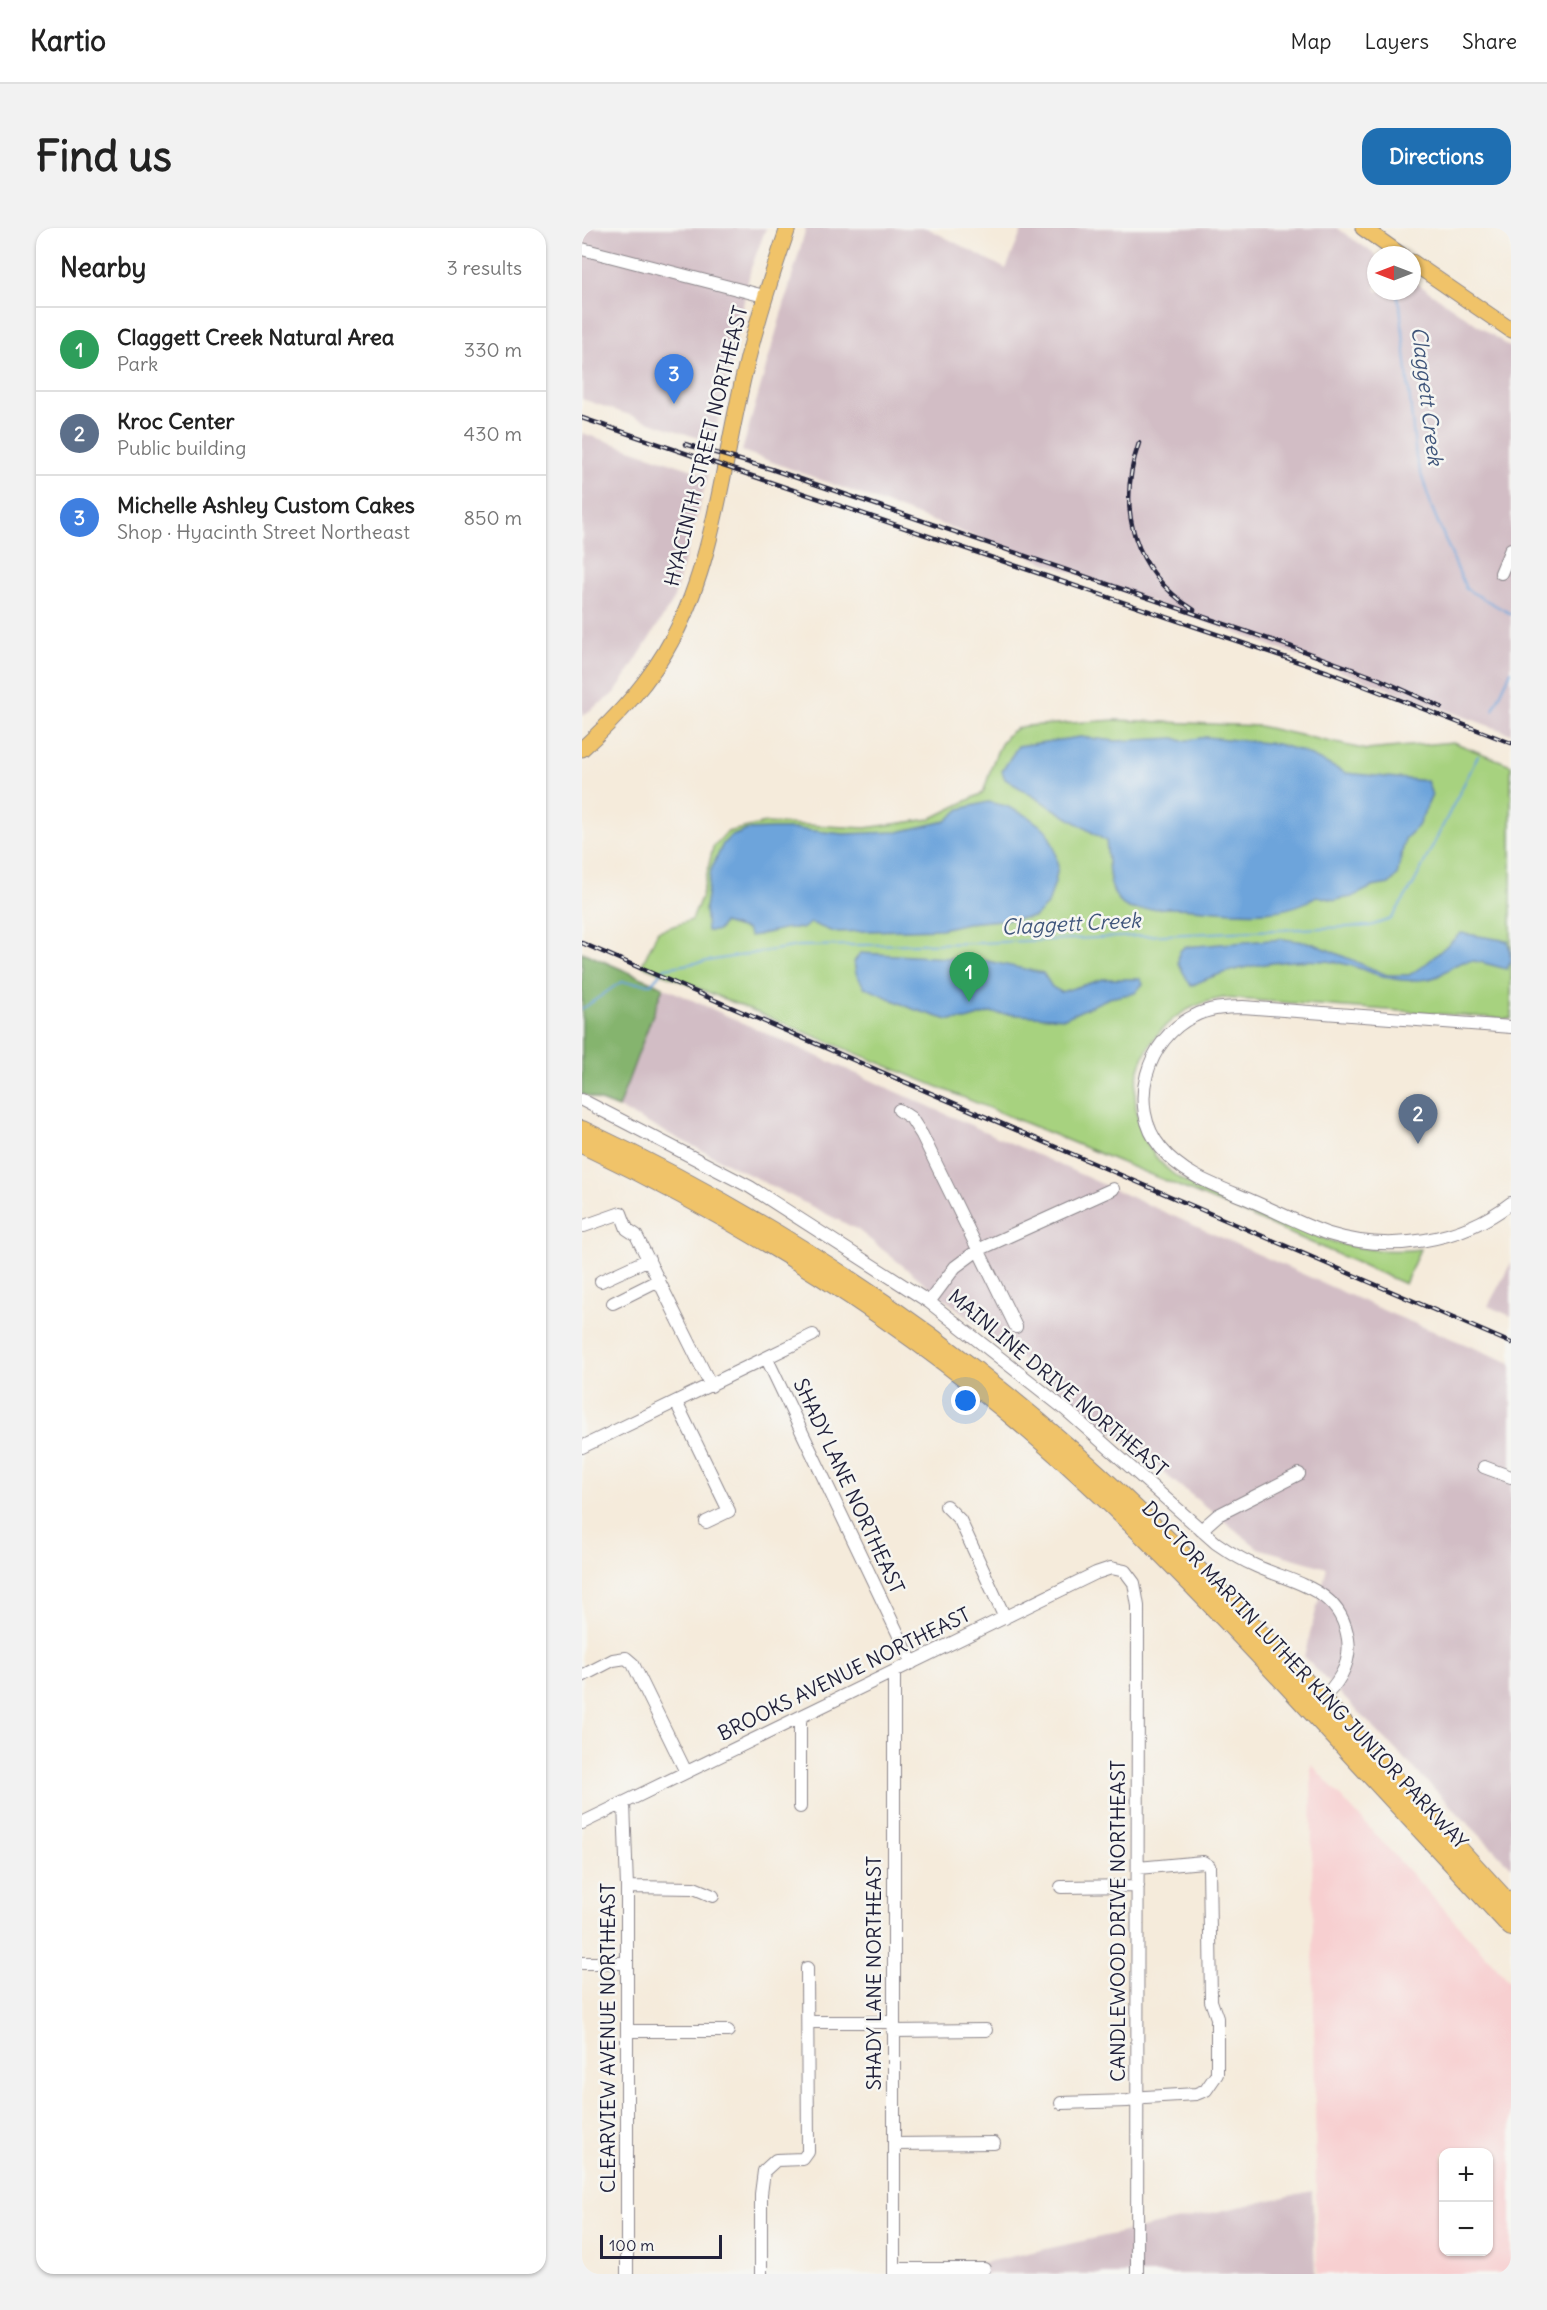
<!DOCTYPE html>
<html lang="en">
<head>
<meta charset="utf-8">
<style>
	body { margin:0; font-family:Delius,sans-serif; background:#f2f2f2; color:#222 }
	.controls { position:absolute; right:18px; bottom:18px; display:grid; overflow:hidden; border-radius:12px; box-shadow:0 2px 4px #0004 }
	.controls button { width:54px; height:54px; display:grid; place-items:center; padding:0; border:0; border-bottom:2px solid #e0e0e0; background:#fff; color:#222; font:30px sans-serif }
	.compass { position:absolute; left:785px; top:18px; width:54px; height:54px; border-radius:50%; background:#fff; box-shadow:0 2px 4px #0004; rotate:270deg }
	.scale { position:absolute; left:18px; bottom:15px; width:122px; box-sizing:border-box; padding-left:6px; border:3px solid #22223b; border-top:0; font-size:16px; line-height:21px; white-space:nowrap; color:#22223b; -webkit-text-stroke:4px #f6f6f2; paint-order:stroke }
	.you { position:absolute; left:384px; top:1173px; width:21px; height:21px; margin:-15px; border:4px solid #fff; border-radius:50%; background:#1a73e8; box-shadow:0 0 0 9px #1a73e833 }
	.badge { display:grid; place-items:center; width:39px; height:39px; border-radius:50%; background:#1f6fb2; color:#fff; font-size:20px; font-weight:700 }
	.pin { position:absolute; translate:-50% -50px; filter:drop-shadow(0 2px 3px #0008) }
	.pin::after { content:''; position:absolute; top:32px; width:21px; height:18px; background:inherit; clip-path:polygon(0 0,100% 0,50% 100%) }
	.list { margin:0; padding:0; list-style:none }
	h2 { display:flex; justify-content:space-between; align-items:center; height:78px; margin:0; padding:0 24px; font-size:26px }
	h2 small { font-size:20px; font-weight:400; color:#767676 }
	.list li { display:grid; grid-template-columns:39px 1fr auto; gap:18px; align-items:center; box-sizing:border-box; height:84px; padding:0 24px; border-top:2px solid #e0e0e0 }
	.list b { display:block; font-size:22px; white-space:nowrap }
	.list p { margin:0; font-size:20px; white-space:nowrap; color:#767676 }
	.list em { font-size:20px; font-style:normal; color:#767676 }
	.map { position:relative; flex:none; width:929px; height:2046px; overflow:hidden; border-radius:18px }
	header { display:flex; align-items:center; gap:36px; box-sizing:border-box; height:84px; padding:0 30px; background:#fff; border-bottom:2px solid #e0e0e0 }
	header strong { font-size:28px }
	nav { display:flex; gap:33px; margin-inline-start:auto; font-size:21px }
	.intro { display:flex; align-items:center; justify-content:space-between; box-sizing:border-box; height:144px; padding:0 36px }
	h1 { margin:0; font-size:42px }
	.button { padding:15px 27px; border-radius:18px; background:#1f6fb2; color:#fff; font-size:21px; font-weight:700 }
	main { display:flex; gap:36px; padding:0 36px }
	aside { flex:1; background:#fff; border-radius:18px; box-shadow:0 2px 4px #0004 }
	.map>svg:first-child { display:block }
	.built { fill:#f7cfd0; fill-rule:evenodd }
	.industrial { fill:#d2bdc5 }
	.green { fill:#a7d27f; stroke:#647a5d; stroke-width:1.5 }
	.forest { fill:#85b46e; stroke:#546b54; stroke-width:1.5 }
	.water { fill:#6da4db; stroke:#48638b; stroke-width:1.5 }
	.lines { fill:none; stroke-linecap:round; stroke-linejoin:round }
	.stream { stroke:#6da4db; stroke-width:2 }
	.minor-casing { stroke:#8c868b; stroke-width:14 }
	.major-casing { stroke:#8c868b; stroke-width:17 }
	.highway-casing { stroke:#8c868b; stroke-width:20 }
	.minor { stroke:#fff; stroke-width:12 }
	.major { stroke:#f0c369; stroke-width:15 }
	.highway { stroke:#f0c369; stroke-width:18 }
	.rail-casing { stroke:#22223b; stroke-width:4.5 }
	.rail { stroke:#f6f6f2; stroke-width:2; stroke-dasharray:7; stroke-linecap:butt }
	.labels { text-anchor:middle; stroke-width:5; stroke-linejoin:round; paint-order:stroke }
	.street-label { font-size:20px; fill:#22223b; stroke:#f6f6f2 }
	.water-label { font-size:21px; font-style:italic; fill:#40567b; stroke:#f6f6f2 }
</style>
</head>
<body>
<header>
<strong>Kartio</strong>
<nav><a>Map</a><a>Layers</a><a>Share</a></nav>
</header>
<div class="intro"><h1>Find us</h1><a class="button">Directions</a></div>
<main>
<aside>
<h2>Nearby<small>3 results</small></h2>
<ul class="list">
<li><span class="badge" style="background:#2e9e5b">1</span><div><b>Claggett Creek Natural Area</b><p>Park</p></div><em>330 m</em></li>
<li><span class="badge" style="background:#5c6f8a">2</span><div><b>Kroc Center</b><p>Public building</p></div><em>430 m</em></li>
<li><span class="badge" style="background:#3f7fe0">3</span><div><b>Michelle Ashley Custom Cakes</b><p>Shop · Hyacinth Street Northeast</p></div><em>850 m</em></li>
</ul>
</aside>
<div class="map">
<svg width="929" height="2046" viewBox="0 0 929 2046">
	<rect width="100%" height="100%" fill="#f6f6f2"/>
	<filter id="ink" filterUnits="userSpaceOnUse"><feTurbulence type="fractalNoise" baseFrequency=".0167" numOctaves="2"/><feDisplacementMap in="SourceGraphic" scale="12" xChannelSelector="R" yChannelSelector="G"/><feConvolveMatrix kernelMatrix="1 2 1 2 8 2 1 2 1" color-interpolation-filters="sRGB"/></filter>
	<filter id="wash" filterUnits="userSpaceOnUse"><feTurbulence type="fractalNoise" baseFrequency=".008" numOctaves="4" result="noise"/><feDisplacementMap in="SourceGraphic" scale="24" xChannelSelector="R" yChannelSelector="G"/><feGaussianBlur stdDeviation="1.35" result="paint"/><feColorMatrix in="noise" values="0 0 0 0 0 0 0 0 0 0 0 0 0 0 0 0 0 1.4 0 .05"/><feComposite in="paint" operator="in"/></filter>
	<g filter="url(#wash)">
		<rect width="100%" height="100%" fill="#f5ebdb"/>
		<path class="built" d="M729,1536L929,1755V2046H735ZM861,1924H906V2024H861Z"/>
		<path class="industrial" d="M0,0H184L169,40L131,215L0,171Z
			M224,0H345L424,41L441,0H755L794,27V63H830V52L929,120V506L160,223Z
			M0,205L126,247L91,373L33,465L0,488Z
			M81,759L812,1087L929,1135V1639L722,1429L745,1340L676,1320L276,1002L36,880Z
			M929,1035V1088L906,1078Z
			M730,1963L733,2046H350Z"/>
		<path class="green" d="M533,492L677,498L785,522L871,514L929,537V791L641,770C607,776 579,794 563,826C543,866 555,917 590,945C613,963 646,972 672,984C728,1007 777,1029 838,1021L823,1056L657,983L60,737L76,703L110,692L120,667L131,619L145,604L183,595L283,600L348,591L401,565C410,542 415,501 444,498Z"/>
		<path class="forest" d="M0,724L81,759L36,880L0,866Z"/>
		<path class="water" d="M498,509L534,513L593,510L600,513L624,509L695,516L719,523L764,545L845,553L850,567L836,598L823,611L815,648L807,656L790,659L770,669L753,672L735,668C693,696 635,680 587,680C572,679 550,687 539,675C524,660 527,632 524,613L423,551L420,543L436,518Z
			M406,574L424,578L445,588L464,602L472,619L476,639L473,654L466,676L452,689L385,695L359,701L251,704L229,695L220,701C202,697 186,707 168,708L165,702L141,695L136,703H125L123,680L129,642L141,616L148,609L165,602L190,601H214L262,606L316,604L364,593L378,581Z
			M879,705L926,713L929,732L925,741C913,739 901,733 889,733C875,733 867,742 856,748C848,752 829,753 820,752C800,751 785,742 767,737C722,726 650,737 609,758L596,735L597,724L602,719L701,711L730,715L805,747H827L845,735Z
			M278,725L401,732L461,745L470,759L479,764L521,751H558L561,756L553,765L527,770L483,790L407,785L384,792H366L331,781L282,759L274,745L272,734Z"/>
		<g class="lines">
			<path class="stream" d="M813,63L818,77L834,230L850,280L884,361L929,386
				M911,482L929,443
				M0,781L39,754L69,756L83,740L216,718L397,715L788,698L809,691L831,657L896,528"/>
		</g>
	</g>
	<g filter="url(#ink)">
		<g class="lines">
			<g class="minor-casing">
				<path id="minor" d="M0,21L182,68
					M919,345L929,321
					M929,799L661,779C644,779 627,780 612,788C565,810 544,878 579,920C602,948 635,958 668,972C694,983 720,997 747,1006C808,1025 879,1014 929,975
					M0,872L168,959L347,1074L484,1182L634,1315C647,1324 660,1332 674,1338C714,1356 759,1361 766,1411C770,1438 754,1458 736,1475
					M317,882L329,890L340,907L434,1099
					M2,998L39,985L45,1001L54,1007L129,1158
					M19,1053L67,1031
					M347,1074L373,1039L396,1022L531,961
					M31,1075L77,1052
					M185,1131L330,1435
					M94,1174L147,1283L124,1294
					M0,1219L231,1107
					M902,1239L929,1249
					M364,1278L378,1292L423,1390
					M619,1302L636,1287L717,1246
					M312,1445V2046
					M0,1448L31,1432L44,1430L51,1436L104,1544
					M42,1575L45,1659V2046
					M218,1579V1490
					M0,1595L514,1345L529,1340L543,1343L552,1355L556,1378L555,2046
					M45,1659L112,1660L131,1668
					M479,1659L556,1658
					M0,1735H45
					M226,1794H311
					M45,1803H146
					M311,1803L404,1802
					M479,1875L546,1873L563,1869L614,1866L624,1862L635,1846V1790L629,1773L627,1638L621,1634L556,1640
					M312,1916L412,1915
					M312,2041H402
					M179,2046V1966L182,1943L194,1932L221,1931L226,1924L225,1740"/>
			</g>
			<g class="major-casing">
				<path id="major" d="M781,0L819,27
					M830,34L929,102
					M0,521C36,488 68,454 91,410C129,338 139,252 156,174C168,114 186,58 206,0"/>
			</g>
			<g class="highway-casing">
				<path id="highway" d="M0,902C179,986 348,1096 495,1227C651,1366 788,1525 929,1678
					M0,916C166,995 325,1095 463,1216C558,1299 643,1390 728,1482C795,1555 862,1627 929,1699"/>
			</g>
			<use href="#minor" class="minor"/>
			<use href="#major" class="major"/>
			<use href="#highway" class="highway"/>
			<g class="rail-casing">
				<path id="rail" d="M0,190L746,444L929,515
					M557,215C534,281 551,343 612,382
					M103,216L189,241L710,419L797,451L859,479
					M0,715L929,1115"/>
			</g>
			<use href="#rail" class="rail"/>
		</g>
	</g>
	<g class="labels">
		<g class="street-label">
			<text transform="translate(124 218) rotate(-76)" y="7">HYACINTH STREET NORTHEAST</text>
			<text transform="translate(476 1155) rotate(40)" y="7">MAINLINE DRIVE NORTHEAST</text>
			<text transform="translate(267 1258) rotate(65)" y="7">SHADY LANE NORTHEAST</text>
			<text transform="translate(262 1446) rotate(-26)" y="7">BROOKS AVENUE NORTHEAST</text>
			<text transform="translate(723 1447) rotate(47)" y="7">DOCTOR MARTIN LUTHER KING JUNIOR PARKWAY</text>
			<text transform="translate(536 1693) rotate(-90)" y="7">CANDLEWOOD DRIVE NORTHEAST</text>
			<text transform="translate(292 1745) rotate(-90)" y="7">SHADY LANE NORTHEAST</text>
			<text transform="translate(26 1810) rotate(-90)" y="7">CLEARVIEW AVENUE NORTHEAST</text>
		</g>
		<g class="water-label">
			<text transform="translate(845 168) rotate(83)" y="7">Claggett Creek</text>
			<text transform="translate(489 696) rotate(-3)" y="7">Claggett Creek</text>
		</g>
	</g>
</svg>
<div class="controls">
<button>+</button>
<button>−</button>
</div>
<svg class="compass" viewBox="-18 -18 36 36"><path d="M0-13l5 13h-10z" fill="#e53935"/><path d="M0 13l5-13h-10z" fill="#767676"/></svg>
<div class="scale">100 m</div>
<div class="you"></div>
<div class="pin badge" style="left:387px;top:774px;background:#2e9e5b">1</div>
<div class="pin badge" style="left:836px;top:916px;background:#5c6f8a">2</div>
<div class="pin badge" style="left:92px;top:176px;background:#3f7fe0">3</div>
</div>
</main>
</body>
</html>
